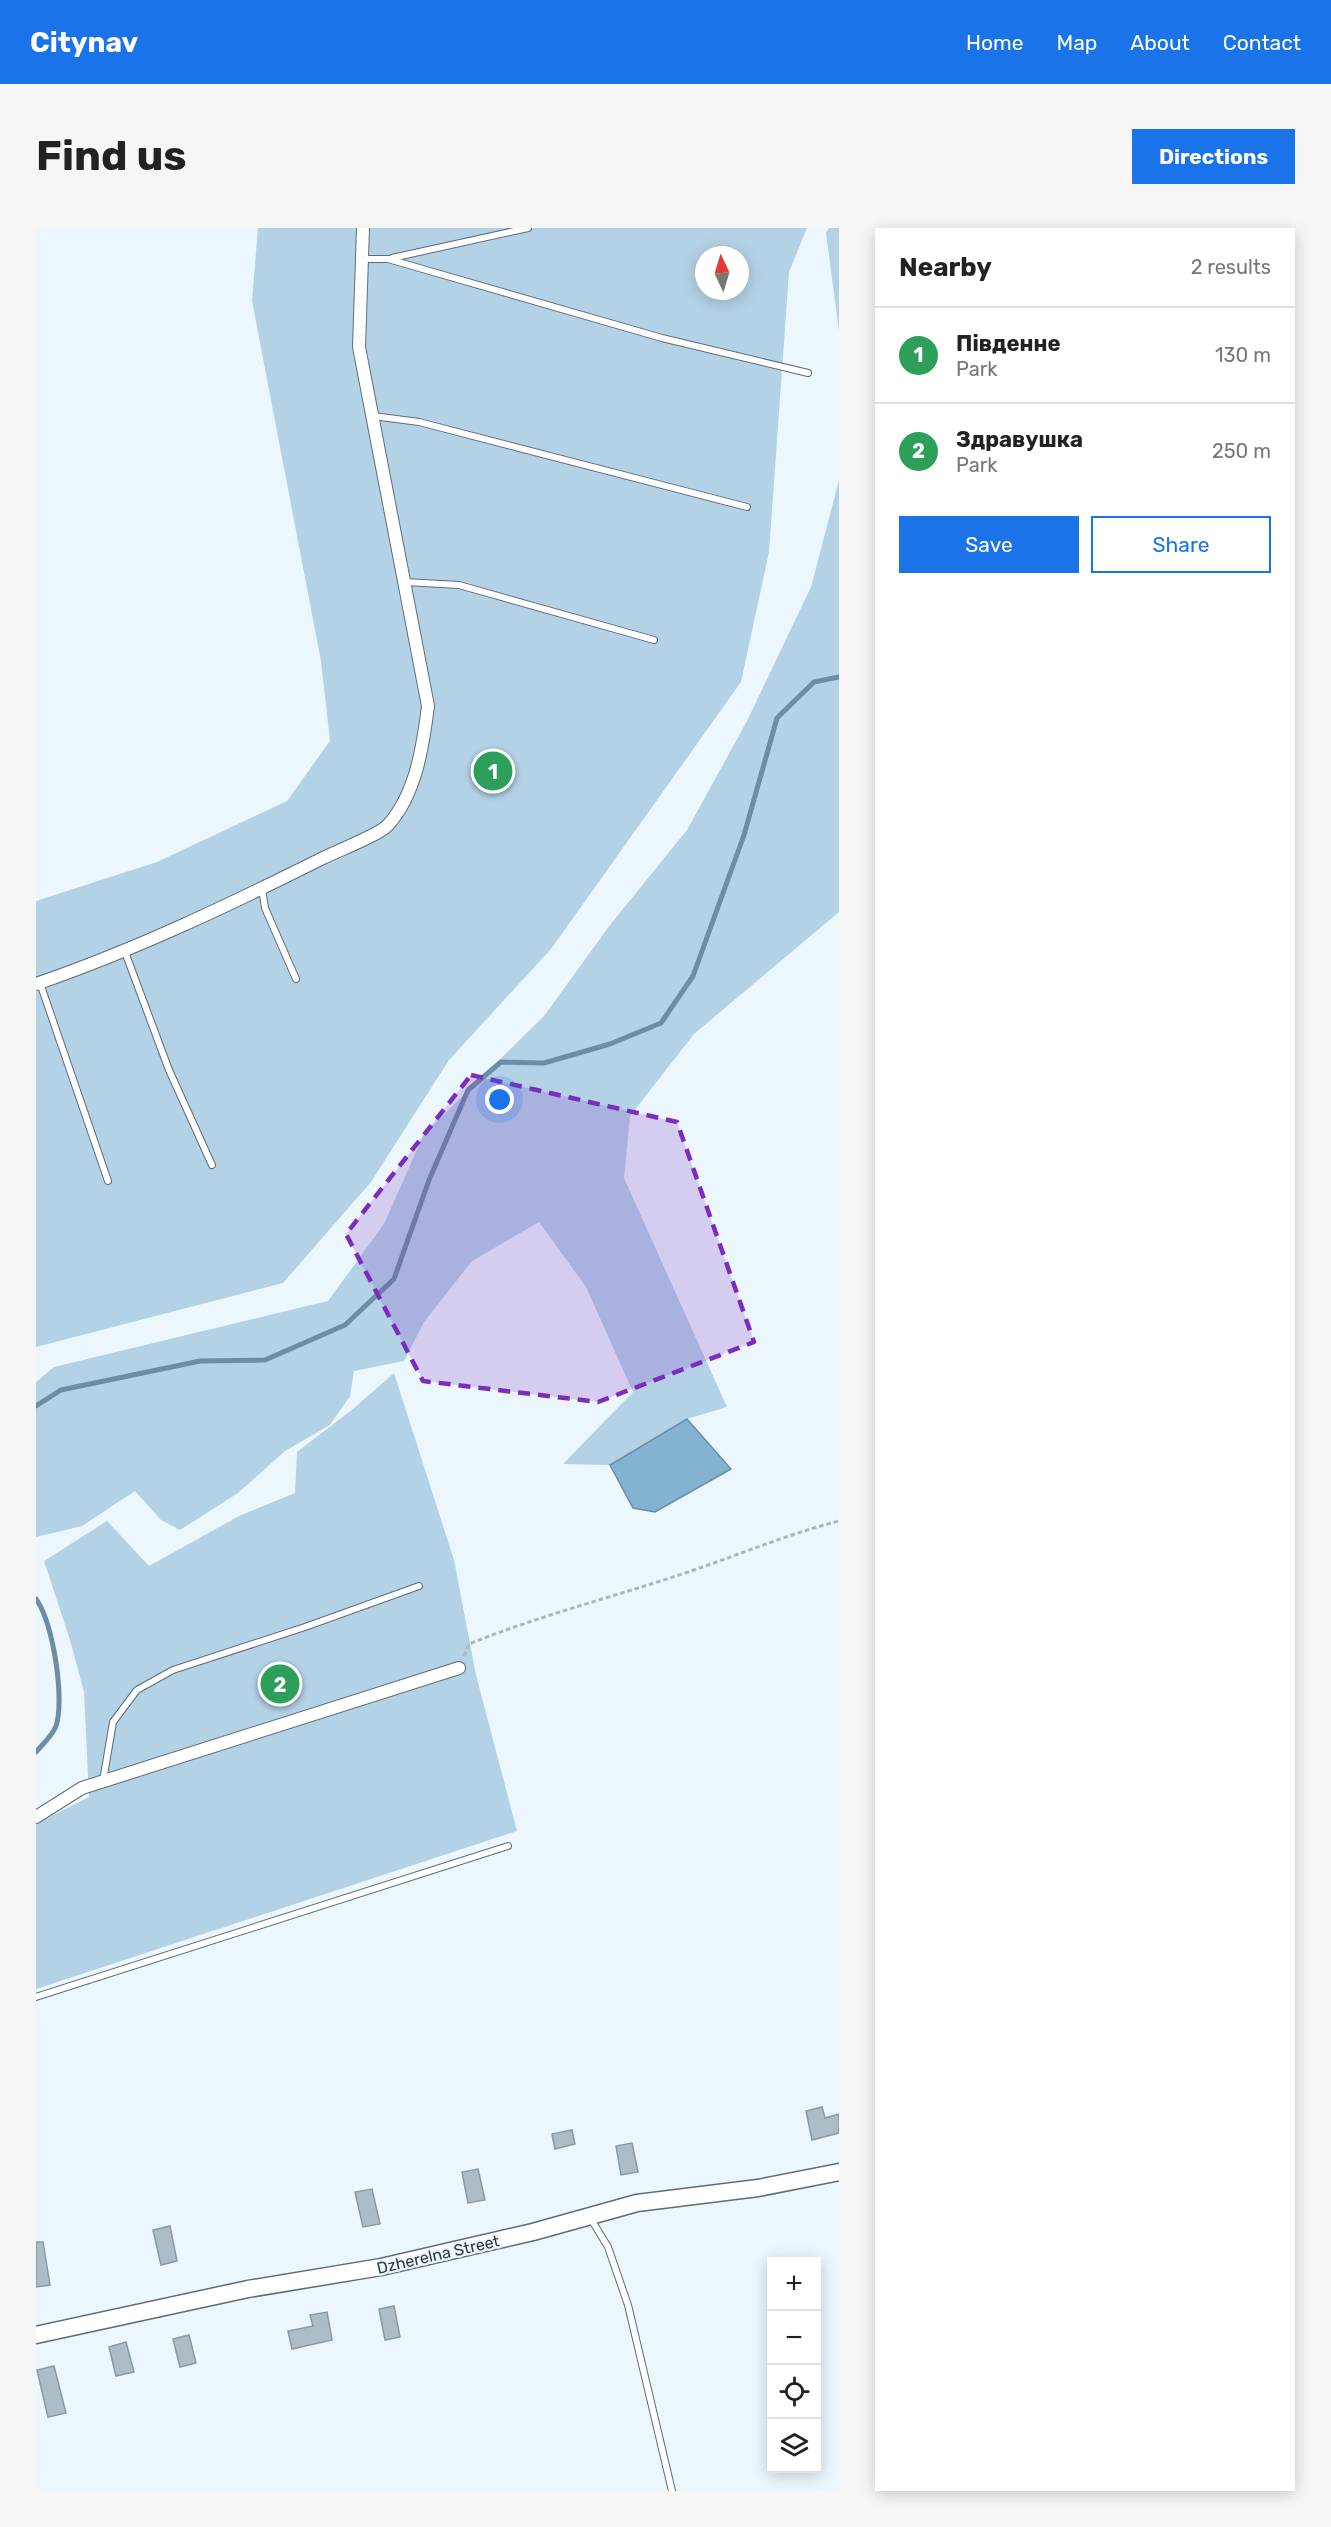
<!DOCTYPE html>
<html lang="en">
<head>
<meta charset="utf-8">
<style>
	body { margin:0; font-family:Rubik,sans-serif; background:#f6f6f6; color:#222 }
	.controls { position:absolute; right:18px; bottom:18px; display:grid; overflow:hidden; border-radius:0px; box-shadow:0 3px 15px #0003 }
	.controls button { width:54px; height:54px; display:grid; place-items:center; padding:0; border:0; border-bottom:2px solid #e0e0e0; background:#fff; color:#222; font:30px sans-serif }
	.compass { position:absolute; left:659px; top:18px; width:54px; height:54px; border-radius:50%; background:#fff; box-shadow:0 3px 15px #0003; rotate:356deg }
	.you { position:absolute; left:464px; top:872px; width:21px; height:21px; margin:-15px; border:4px solid #fff; border-radius:50%; background:#1a73e8; box-shadow:0 0 0 9px #1a73e833 }
	.badge { display:grid; place-items:center; width:39px; height:39px; border-radius:50%; background:#1a73e8; color:#fff; font-size:20px; font-weight:700 }
	.pin { position:absolute; translate:-50% -50%; border:3px solid #fff; box-shadow:0 2px 6px #0006 }
	.list { margin:0; padding:0; list-style:none }
	h2 { display:flex; justify-content:space-between; align-items:center; height:78px; margin:0; padding:0 24px; font-size:26px }
	h2 small { font-size:20px; font-weight:400; color:#767676 }
	.list li { display:grid; grid-template-columns:39px 1fr auto; gap:18px; align-items:center; box-sizing:border-box; height:96px; padding:0 24px; border-top:2px solid #e0e0e0 }
	.list b { display:block; font-size:22px; white-space:nowrap }
	.list p { margin:0; font-size:20px; white-space:nowrap; color:#767676 }
	.list em { font-size:20px; font-style:normal; color:#767676 }
	.actions { display:flex; gap:12px; padding:18px 24px }
	.actions a { flex:1; padding:14px 0; border:2px solid #1a73e8; border-radius:0px; text-align:center; font-size:21px; color:#1a73e8 }
	.actions .main { background:#1a73e8; color:#fff }
	.icon { flex:none; width:33px; height:33px; fill:none; stroke:currentColor; stroke-width:2; stroke-linecap:round; stroke-linejoin:round }
	.map { position:relative; flex:none; width:803px; height:2263px; overflow:hidden; border-radius:0px }
	header { display:flex; align-items:center; gap:36px; box-sizing:border-box; height:84px; padding:0 30px; background:#1a73e8; color:#fff }
	header strong { font-size:28px }
	nav { display:flex; gap:33px; margin-inline-start:auto; font-size:21px }
	.intro { display:flex; align-items:center; justify-content:space-between; box-sizing:border-box; height:144px; padding:0 36px }
	h1 { margin:0; font-size:42px }
	.button { padding:15px 27px; border-radius:0px; background:#1a73e8; color:#fff; font-size:21px; font-weight:700 }
	main { display:flex; gap:36px; padding:0 36px }
	aside { flex:1; background:#fff; border-radius:0px; box-shadow:0 3px 15px #0003 }
	.map>svg:first-child { display:block }
	.green { fill:#b4d2e6; fill-rule:evenodd }
	.water { fill:#84b2d1; stroke:#6c8ea5; stroke-width:1.5 }
	.lines { fill:none; stroke-linecap:round; stroke-linejoin:round }
	.stream { stroke:#6c8ea5; stroke-width:5 }
	.building { fill:#acbdc8; stroke:#8a9aa5; stroke-width:1.5 }
	.service-casing { stroke:#5d6c76; stroke-width:8 }
	.minor-casing { stroke:#5d6c76; stroke-width:14 }
	.tertiary-casing { stroke:#5d6c76; stroke-width:19 }
	.path { stroke:#adb6bc; stroke-width:3; stroke-dasharray:4.5 3; stroke-linecap:butt }
	.service { stroke:#fff; stroke-width:6 }
	.minor { stroke:#fff; stroke-width:12 }
	.tertiary { stroke:#fff; stroke-width:16 }
	.marked { fill:#7b2cbf; fill-opacity:0.2; stroke:#7b2cbf; stroke-width:4.5; stroke-dasharray:12 8; stroke-linejoin:round }
	.labels { text-anchor:middle; stroke-width:4.5; stroke-linejoin:round; paint-order:stroke }
	.street-label { font-size:16px; fill:#33393e; stroke:#ebf6fd }
</style>
</head>
<body>
<header>
<strong>Citynav</strong>
<nav><a>Home</a><a>Map</a><a>About</a><a>Contact</a></nav>
</header>
<div class="intro"><h1>Find us</h1><a class="button">Directions</a></div>
<main>
<div class="map">
<svg width="803" height="2263" viewBox="0 0 803 2263">
	<rect width="100%" height="100%" fill="#ebf6fd"/>
	<path class="green" d="M222,0H771L753,44L733,324L705,454L515,721L413,832L335,954L247,1055L0,1119V673L121,634L251,573L294,513L285,433L216,73ZM668,27H704V63H668Z
		M793,0H803V103L790,5Z
		M803,252V684L658,806L594,888L588,950L691,1179L651,1191L574,1237L527,1236L597,1164L550,1059L503,994L436,1033L388,1094L368,1133L318,1143L314,1168L294,1197L249,1223L202,1265L144,1302L125,1292L99,1263L46,1298L0,1309V1154L18,1139L292,1073L348,996L388,906L508,788L574,697L651,602L711,493L775,359Z
		M358,1145L418,1332L440,1447L481,1603L0,1761V1596L53,1569L48,1464L34,1412L8,1333L71,1293L113,1338L203,1288L259,1265L261,1224L317,1181Z"/>
	<path class="water" d="M651,1191L695,1241L619,1284L597,1280L574,1237Z"/>
	<g class="lines">
		<path class="stream" d="M0,1178L25,1162L164,1133L229,1132L309,1097L358,1051L393,952L432,862L465,834L508,835L574,816L625,795L657,748L708,607L741,490L778,454L803,449
			M0,1371C17,1393 29,1472 20,1498C17,1507 6,1517 0,1524"/>
	</g>
	<path class="building" d="M786,1879L789,1890L803,1886V1905L776,1912L770,1883Z
		M536,1902L539,1916L519,1921L516,1906Z
		M596,1915L602,1944L585,1947L580,1918Z
		M442,1941L449,1972L432,1975L426,1944Z
		M336,1961L344,1996L327,1999L319,1964Z
		M134,1998L141,2033L125,2037L117,2002Z
		M0,2014H7L14,2057L0,2059Z
		M358,2078L364,2109L349,2112L343,2081Z
		M291,2084L296,2112L256,2121L252,2103L277,2098L274,2087Z
		M153,2107L160,2135L144,2139L137,2111Z
		M90,2114L98,2144L80,2148L73,2119Z
		M18,2138L30,2185L12,2189L1,2142Z"/>
	<g class="lines">
		<g class="service-casing">
			<path id="service" d="M356,30L492,0
				M326,31H352L626,110L772,145
				M337,188L383,194L711,279
				M369,354L423,357L618,412
				M226,661L229,680L260,751
				M89,724L133,842L176,937
				M4,755L72,953
				M67,1553L77,1494L101,1462L137,1442L269,1399L383,1358
				M0,1769L472,1618
				M555,1991L572,2019L592,2077L636,2263"/>
		</g>
		<g class="minor-casing">
			<path id="minor" d="M0,756C99,722 193,677 287,630C301,623 343,607 352,597C380,566 387,518 392,478L323,119L327,0
				M0,1589L46,1560L423,1440"/>
		</g>
		<g class="tertiary-casing">
			<path id="tertiary" d="M0,2107L212,2061L345,2039L497,2004L601,1975L722,1960L803,1944"/>
		</g>
		<path class="path" d="M428,1428L433,1416C505,1387 581,1368 655,1343C705,1326 752,1306 803,1293"/>
		<use href="#service" class="service"/>
		<use href="#minor" class="minor"/>
		<use href="#tertiary" class="tertiary"/>
	</g>
	<path class="marked" d="M435,847L641,894L718,1114L562,1174L387,1153L310,1006Z"/>
	<g class="labels">
		<g class="street-label">
			<text transform="translate(402 2026) rotate(-13)" y="6">Dzherelna Street</text>
		</g>
	</g>
</svg>
<div class="controls">
<button>+</button>
<button>−</button>
<button><svg class="icon" aria-label="locate" viewBox="0 0 24 24"><circle cx="12" cy="12" r="6"/><path d="M12 2v4M12 18v4M2 12h4M18 12h4"/></svg></button>
<button><svg class="icon" aria-label="layers" viewBox="0 0 24 24"><path d="M12 4l9 5-9 5-9-5zM3 14l9 5 9-5"/></svg></button>
</div>
<svg class="compass" viewBox="-18 -18 36 36"><path d="M0-13l5 13h-10z" fill="#e53935"/><path d="M0 13l5-13h-10z" fill="#767676"/></svg>
<div class="you"></div>
<div class="pin badge" style="left:457px;top:543px;background:#2e9e5b">1</div>
<div class="pin badge" style="left:244px;top:1456px;background:#2e9e5b">2</div>
</div>
<aside>
<h2>Nearby<small>2 results</small></h2>
<ul class="list">
<li><span class="badge" style="background:#2e9e5b">1</span><div><b>Південне</b><p>Park</p></div><em>130 m</em></li>
<li><span class="badge" style="background:#2e9e5b">2</span><div><b>Здравушка</b><p>Park</p></div><em>250 m</em></li>
</ul>
<div class="actions"><a class="main">Save</a><a>Share</a></div>
</aside>
</main>
</body>
</html>
